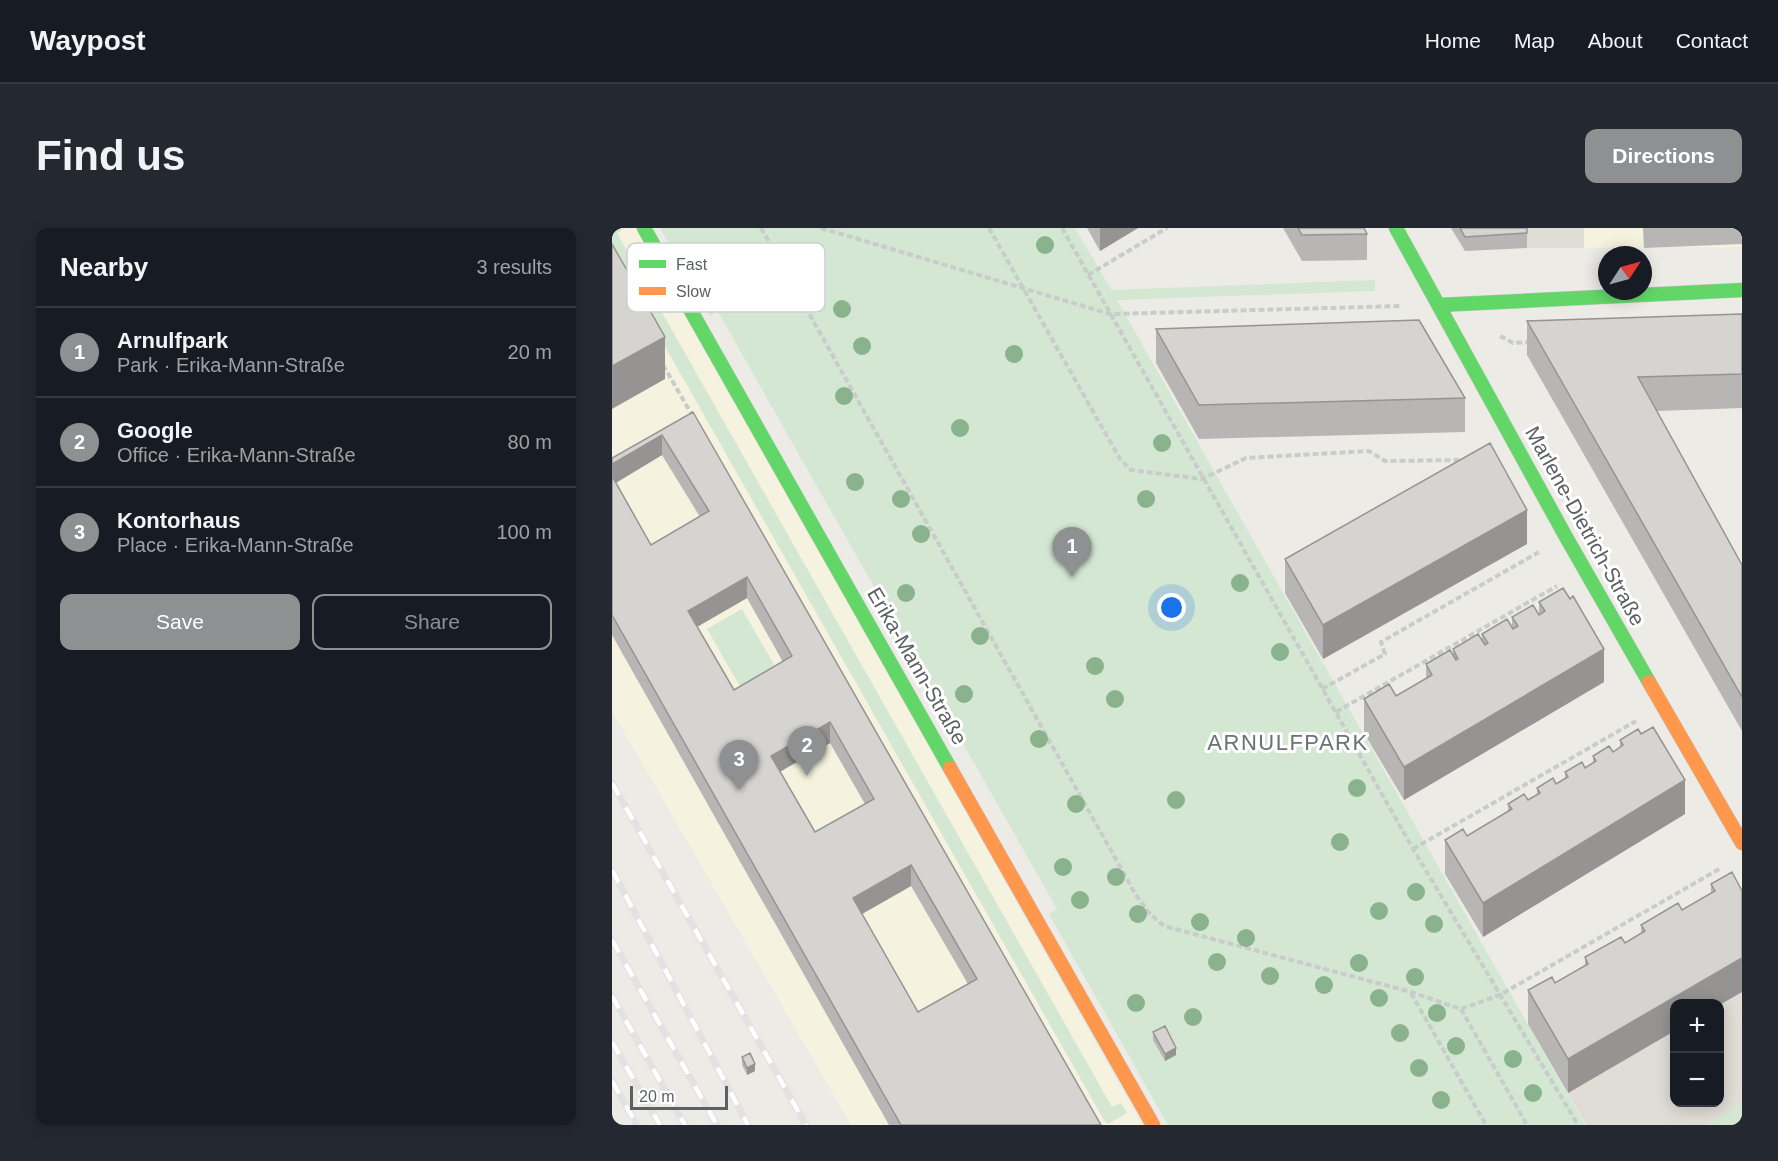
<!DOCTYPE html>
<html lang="en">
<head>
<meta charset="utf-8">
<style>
	body { margin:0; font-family:Arial,sans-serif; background:#242831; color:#f1f3f6 }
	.controls { position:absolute; right:18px; bottom:18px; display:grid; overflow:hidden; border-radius:12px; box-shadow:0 3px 15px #0003 }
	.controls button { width:54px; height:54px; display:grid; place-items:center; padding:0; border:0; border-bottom:2px solid #363941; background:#171b24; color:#f1f3f6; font:30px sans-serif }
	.compass { position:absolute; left:986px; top:18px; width:54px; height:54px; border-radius:50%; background:#171b24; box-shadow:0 3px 15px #0003; rotate:54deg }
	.scale { position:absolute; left:18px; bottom:15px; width:98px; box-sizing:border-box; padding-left:6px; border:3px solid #5c5f64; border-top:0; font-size:16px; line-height:21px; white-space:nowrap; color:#5c5f64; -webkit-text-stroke:4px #fff; paint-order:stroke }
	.you { position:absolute; left:560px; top:380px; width:21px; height:21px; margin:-15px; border:4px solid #fff; border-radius:50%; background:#1a73e8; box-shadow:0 0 0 9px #1a73e833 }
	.badge { display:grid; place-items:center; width:39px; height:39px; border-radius:50%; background:#8e9092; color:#fff; font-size:20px; font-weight:700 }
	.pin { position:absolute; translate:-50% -50px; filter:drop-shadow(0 2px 3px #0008) }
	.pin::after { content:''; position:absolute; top:32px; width:21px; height:18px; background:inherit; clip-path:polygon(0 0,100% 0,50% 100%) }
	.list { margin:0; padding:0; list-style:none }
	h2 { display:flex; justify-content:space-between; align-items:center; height:78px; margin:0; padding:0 24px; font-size:26px }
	h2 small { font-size:20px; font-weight:400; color:#9ea1a6 }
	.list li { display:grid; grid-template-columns:39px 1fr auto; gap:18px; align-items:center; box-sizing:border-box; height:90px; padding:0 24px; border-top:2px solid #363941 }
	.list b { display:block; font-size:22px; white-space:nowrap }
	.list p { margin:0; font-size:20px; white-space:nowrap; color:#9ea1a6 }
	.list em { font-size:20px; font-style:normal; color:#9ea1a6 }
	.actions { display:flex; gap:12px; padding:18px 24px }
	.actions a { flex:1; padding:14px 0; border:2px solid #8e9092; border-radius:12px; text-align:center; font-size:21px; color:#8e9092 }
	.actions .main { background:#8e9092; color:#fff }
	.map { position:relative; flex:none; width:1130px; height:897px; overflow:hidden; border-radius:12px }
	header { display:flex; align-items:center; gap:36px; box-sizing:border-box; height:84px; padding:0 30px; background:#171b24; border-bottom:2px solid #363941 }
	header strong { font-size:28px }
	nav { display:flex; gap:33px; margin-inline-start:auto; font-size:21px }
	.intro { display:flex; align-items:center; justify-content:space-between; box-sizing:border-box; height:144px; padding:0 36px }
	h1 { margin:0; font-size:42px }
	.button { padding:15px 27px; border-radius:12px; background:#8e9092; color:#fff; font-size:21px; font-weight:700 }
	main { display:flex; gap:36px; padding:0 36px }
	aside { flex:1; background:#171b24; border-radius:12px; box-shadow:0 3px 15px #0003 }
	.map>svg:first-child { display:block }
	.commercial { fill:#f5f2df }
	.education { fill:#dfddd6; fill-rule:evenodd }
	.green { fill:#d4e7d3 }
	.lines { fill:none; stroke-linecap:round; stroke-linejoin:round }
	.fast-casing { stroke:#c7c8c6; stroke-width:15 }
	.slow-casing { stroke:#c7c8c6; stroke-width:15 }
	.path { stroke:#c8ccca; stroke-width:4; stroke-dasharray:6 3; stroke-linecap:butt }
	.fast { stroke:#63d668; stroke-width:14 }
	.slow { stroke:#ff974d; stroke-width:14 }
	.rail-casing { stroke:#e3e2e2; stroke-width:7 }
	.rail { stroke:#fff; stroke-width:4.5; stroke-dasharray:14; stroke-linecap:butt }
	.tree { fill:#8ab28c }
	.wall { fill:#b7b6b4; fill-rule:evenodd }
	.shaded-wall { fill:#959492 }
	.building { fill:#d5d4d1; stroke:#959492; stroke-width:1.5; fill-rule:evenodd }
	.labels { text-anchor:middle; stroke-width:6; stroke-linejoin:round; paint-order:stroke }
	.street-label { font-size:21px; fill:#5c5f64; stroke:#fff }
	.neighbourhood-label { font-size:22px; letter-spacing:1.5px; fill:#6d7075; stroke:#fff }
	.key { fill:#fff; stroke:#cecfd0; stroke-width:1.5 }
	.key-label { font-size:16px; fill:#5c5f64 }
</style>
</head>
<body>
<header>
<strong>Waypost</strong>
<nav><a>Home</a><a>Map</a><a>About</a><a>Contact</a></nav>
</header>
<div class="intro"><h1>Find us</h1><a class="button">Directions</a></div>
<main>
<aside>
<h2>Nearby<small>3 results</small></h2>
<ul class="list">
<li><span class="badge">1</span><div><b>Arnulfpark</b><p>Park · Erika-Mann-Straße</p></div><em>20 m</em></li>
<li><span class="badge">2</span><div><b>Google</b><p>Office · Erika-Mann-Straße</p></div><em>80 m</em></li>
<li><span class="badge">3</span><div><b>Kontorhaus</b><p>Place · Erika-Mann-Straße</p></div><em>100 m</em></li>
</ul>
<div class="actions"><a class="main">Save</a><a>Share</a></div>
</aside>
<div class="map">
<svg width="1130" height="897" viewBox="0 0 1130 897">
	<rect width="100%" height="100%" fill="#ecebe6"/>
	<path class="commercial" d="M0,0H25L530,897H239L0,483Z
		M972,0H1130V19L972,20Z"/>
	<path class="education" d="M839,0H972V20H915L853,23Z
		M1130,696V875L1092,897H974L916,796L940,782ZM1062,776H1108V874H1062Z"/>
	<path class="green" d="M0,0H13L5,5L500,879L509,875L515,885L496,896L492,892L0,25Z
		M48,0H463L500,63V62L763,52V63L505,72L973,897H556L437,686L445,681L106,84L98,88Z
		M130,381L168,447L133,467L95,401Z
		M1130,875V897H1092Z"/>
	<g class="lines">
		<g class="fast-casing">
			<path id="fast" d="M32,0L338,540
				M784,0L954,309L1037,454
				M827,77L1130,62"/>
		</g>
		<g class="slow-casing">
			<path id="slow" d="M1037,454L1130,615
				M338,540L541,897"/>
		</g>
		<path class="path" d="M149,0L524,667L538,686L552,698L799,764L849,781L888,767L1109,640
			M209,0L498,86L789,78
			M377,0L508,231L519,242L590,251L634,230L757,223L773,233L853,232
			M450,0L801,621L966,897
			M476,47L555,0
			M888,108L901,115L918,114
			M51,137L80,187
			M710,461L773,426L769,414L927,324
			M724,484L945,358
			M801,621L1024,493
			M799,765L874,897
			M849,781L915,897"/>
		<use href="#fast" class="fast"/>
		<use href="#slow" class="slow"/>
		<g class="rail-casing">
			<path id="rail" d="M0,555L194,897
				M0,642L136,897
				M0,712L105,897
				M0,768L73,897
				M0,814L48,897
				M0,853L25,897"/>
		</g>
		<use href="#rail" class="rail"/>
	</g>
	<g class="tree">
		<circle cx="433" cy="17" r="9"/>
		<circle cx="230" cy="81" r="9"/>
		<circle cx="250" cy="118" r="9"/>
		<circle cx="402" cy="126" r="9"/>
		<circle cx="232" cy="168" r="9"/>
		<circle cx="348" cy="200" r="9"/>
		<circle cx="550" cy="215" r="9"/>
		<circle cx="243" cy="254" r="9"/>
		<circle cx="289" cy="271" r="9"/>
		<circle cx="534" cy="271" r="9"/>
		<circle cx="309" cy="306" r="9"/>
		<circle cx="628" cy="355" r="9"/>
		<circle cx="294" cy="365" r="9"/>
		<circle cx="368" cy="408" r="9"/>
		<circle cx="668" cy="424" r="9"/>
		<circle cx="483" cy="438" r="9"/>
		<circle cx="352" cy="466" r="9"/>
		<circle cx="503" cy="471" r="9"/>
		<circle cx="427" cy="511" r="9"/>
		<circle cx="745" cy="560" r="9"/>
		<circle cx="564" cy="572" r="9"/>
		<circle cx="464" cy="576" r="9"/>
		<circle cx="728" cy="614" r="9"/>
		<circle cx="451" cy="639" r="9"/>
		<circle cx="504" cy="649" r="9"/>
		<circle cx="804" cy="664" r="9"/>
		<circle cx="468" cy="672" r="9"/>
		<circle cx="767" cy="683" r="9"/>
		<circle cx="526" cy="686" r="9"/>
		<circle cx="588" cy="694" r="9"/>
		<circle cx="822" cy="696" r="9"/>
		<circle cx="634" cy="710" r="9"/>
		<circle cx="605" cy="734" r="9"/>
		<circle cx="747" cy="735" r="9"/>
		<circle cx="658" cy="748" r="9"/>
		<circle cx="803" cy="749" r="9"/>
		<circle cx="712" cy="757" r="9"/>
		<circle cx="767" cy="770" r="9"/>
		<circle cx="524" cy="775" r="9"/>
		<circle cx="825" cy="785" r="9"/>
		<circle cx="581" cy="789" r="9"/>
		<circle cx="788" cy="805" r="9"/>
		<circle cx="844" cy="818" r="9"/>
		<circle cx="901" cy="831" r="9"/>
		<circle cx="807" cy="840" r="9"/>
		<circle cx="921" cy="865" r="9"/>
		<circle cx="829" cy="872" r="9"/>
	</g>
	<path class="wall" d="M475,0H526L488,23Z
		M671,0H752L755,6V32L690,33Z
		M839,0H915V20L853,23Z
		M1031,0H1130V16L1032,20Z
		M1130,86V180L1045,183L1130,337V503L915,127V93Z
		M544,101L853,170V204L587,211L544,135Z
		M81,184L489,897H277L0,407V230ZM50,227L88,289L39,317L4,255ZM135,370L171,434L122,462L85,399ZM218,515L253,576L203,604L168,543ZM299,658L356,756L306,784L250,686Z
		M915,316L711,431L673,365V331Z
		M927,374L992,454L792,572L752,505V471L784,468L814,450V436L841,427V421L870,412V406L900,400V389L927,387Z
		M1008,512L1073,586L871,709L833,646V612L855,608L896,583V576L916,572L925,567V560L944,556L953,550V544L973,540L981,535V528L1001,524L1008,519Z
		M1099,656L1130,663V764L956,865L916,796V762L943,755L973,738V729L1013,715L1029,706V697L1070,682L1099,665Z
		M541,804L564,827L553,833L541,812Z
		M130,829L143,843L135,847L130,837Z"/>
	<path class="shaded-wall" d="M488,0H526L488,23Z
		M53,109V151L0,181V138Z
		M50,207V227L0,257V236Z
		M915,282V316L711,431V397Z
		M135,349V370L76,404V383Z
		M992,421V454L792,572V539Z
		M218,494V515L159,549V528Z
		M1073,552V586L871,709V675Z
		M299,637V658L241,691V670Z
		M1130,730V764L1107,777V776H1062V803L956,865V831Z
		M564,820V827L553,833V826Z
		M143,836V843L135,847V840Z"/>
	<path class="building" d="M686,0H752L755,6L690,7Z
		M848,0H915V5L853,9Z
		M0,16L53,109L0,138Z
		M1130,86V146L1026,149L1130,337V469L915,93Z
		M807,92L853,170L587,177L544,101Z
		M81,184L489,897H289L0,387V248L39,317L97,283L50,207L0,236V230ZM135,349L180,428L122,462L76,383ZM218,494L262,571L203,604L159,528ZM299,637L365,751L306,784L241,670Z
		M878,215L915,282L711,397L673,331Z
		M951,360L958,371L961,368L992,421L792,539L752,471L777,456L784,468L820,447L814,436L838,422L844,432L846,431L841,421L866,406L873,417L876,415L870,406L895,391L901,401L906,398L900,389L921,377L927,387L933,383L927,374Z
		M1041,499L1073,552L871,675L833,612L851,601L855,608L900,581L896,576L912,566L916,572L928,565L925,560L941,550L944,556L956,549L953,544L970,534L973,540L984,533L981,528L997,518L1001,524L1011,517L1008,512L1026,501L1029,506Z
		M1120,644L1130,663V730L956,831L916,762L940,749L943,755L976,736L973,729L1009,709L1013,715L1033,703L1029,697L1066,675L1070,682L1103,663L1099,656Z
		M553,798L564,820L553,826L541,804Z
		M138,825L143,836L135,840L130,829Z"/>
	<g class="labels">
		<g class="street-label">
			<text transform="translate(973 298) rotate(61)" y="7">Marlene-Dietrich-Straße</text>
			<text transform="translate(305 438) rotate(60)" y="7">Erika-Mann-Straße</text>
		</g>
		<g class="neighbourhood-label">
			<text x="676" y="522">ARNULFPARK</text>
		</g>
	</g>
	<rect x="15" y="15" width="198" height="69" rx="9" class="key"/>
	<rect x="27" y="32" width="27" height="8" fill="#63d668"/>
	<rect x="27" y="59" width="27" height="8" fill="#ff974d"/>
	<g class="key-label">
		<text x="64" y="42">Fast</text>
		<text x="64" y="69">Slow</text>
	</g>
</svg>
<div class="controls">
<button>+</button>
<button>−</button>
</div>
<svg class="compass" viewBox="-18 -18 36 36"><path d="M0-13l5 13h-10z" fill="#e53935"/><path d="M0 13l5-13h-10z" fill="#9ea1a6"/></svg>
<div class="scale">20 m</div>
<div class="you"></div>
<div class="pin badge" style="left:460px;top:349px">1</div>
<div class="pin badge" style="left:195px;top:548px">2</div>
<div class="pin badge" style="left:127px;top:562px">3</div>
</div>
</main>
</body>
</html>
